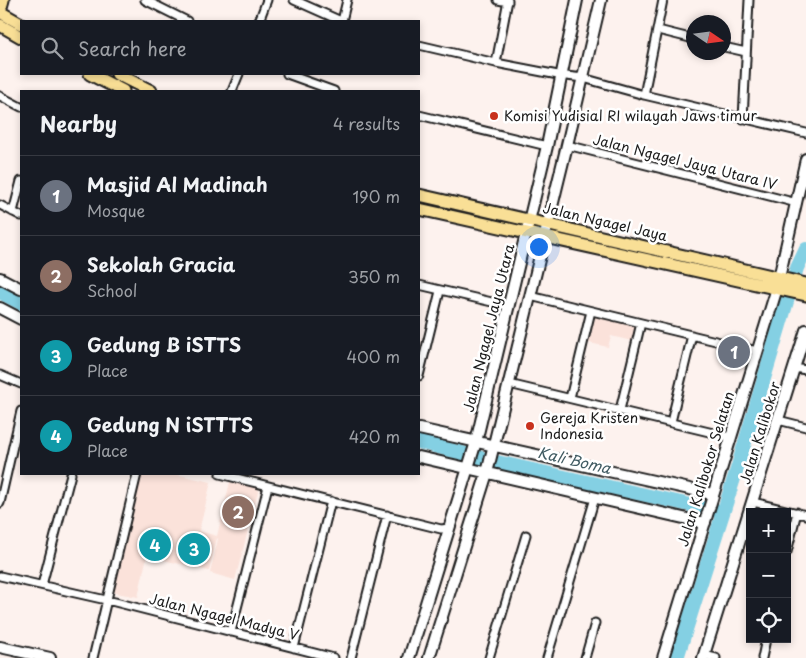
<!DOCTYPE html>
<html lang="en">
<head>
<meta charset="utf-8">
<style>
	body { margin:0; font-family:"Playpen Sans",sans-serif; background:#242831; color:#f1f3f6 }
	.controls { position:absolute; right:15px; bottom:15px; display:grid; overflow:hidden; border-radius:0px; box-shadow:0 2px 8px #0003 }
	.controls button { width:45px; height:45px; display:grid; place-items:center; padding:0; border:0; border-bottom:1px solid #363941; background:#171b24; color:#f1f3f6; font:25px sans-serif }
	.compass { position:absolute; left:686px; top:15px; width:45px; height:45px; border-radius:50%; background:#171b24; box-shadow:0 2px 8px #0003; rotate:103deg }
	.you { position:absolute; left:538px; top:246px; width:18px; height:18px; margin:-12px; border:4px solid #fff; border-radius:50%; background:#1a73e8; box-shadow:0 0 0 8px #1a73e833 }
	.badge { display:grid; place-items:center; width:32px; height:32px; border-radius:50%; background:#1a73e8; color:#fff; font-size:16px; font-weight:700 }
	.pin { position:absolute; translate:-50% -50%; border:2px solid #fff; box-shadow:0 1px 5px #0006 }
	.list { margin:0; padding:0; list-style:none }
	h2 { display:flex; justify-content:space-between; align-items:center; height:65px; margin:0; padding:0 20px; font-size:21px }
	h2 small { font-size:16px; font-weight:400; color:#9ea1a6 }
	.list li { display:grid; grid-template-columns:32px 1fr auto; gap:15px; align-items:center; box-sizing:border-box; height:80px; padding:0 20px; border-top:1px solid #363941 }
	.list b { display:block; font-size:19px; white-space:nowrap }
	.list p { margin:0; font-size:16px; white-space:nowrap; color:#9ea1a6 }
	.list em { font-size:16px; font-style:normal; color:#9ea1a6 }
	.icon { flex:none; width:28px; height:28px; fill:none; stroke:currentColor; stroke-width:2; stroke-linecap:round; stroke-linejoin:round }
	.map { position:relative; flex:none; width:806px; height:658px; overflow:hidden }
	.search { position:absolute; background:#171b24; box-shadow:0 2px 8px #0003; left:20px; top:20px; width:400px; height:55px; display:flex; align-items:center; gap:12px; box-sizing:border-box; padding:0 18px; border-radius:0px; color:#9ea1a6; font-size:19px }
	.panel { position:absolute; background:#171b24; box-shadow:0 2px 8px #0003; left:20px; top:90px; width:400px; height:385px; border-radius:0px }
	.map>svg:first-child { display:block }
	.built { fill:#fbe2da }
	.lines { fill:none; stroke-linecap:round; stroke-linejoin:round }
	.river { stroke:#84d0e3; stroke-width:14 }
	.street-casing { stroke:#1c1c1c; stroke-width:11 }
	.secondary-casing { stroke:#1c1c1c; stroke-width:14 }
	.primary-casing { stroke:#1c1c1c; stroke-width:15 }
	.street { stroke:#fff; stroke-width:7 }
	.secondary { stroke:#fff; stroke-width:10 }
	.primary { stroke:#f9df96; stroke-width:11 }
	.poi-dot { fill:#c8321e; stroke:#fff; stroke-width:2 }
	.labels { text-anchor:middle; stroke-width:5; stroke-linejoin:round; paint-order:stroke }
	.poi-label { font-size:14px; fill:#1c1c1c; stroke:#fff; text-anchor:start }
	.street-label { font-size:14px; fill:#1c1c1c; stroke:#fff }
	.water-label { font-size:15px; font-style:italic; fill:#405b62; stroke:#fff }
</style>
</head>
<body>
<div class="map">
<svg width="806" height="658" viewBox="0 0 806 658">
	<rect width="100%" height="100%" fill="#fdf2ee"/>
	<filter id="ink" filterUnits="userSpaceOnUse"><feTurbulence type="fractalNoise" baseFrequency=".02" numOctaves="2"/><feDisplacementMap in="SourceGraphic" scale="10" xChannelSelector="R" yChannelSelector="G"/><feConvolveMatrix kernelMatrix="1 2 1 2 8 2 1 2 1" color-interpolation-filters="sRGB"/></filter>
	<g filter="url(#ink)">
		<path class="built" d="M591,313L640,324L636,342L611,336L608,347L585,342Z
			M140,474H175L211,482L199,531L217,536L230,482L259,488L235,580L210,573L218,539L217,538L209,571L147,556L138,597L111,592Z"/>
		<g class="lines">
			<path class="river" d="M0,292L21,303
				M419,442L497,462L722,512
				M677,658L737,469L797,268L806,249"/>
			<g class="street-casing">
				<path id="street" d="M145,0L187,21
					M294,0L341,21
					M498,0L508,2
					M259,21L267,0
					M342,21L347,0
					M658,30L694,39
					M419,45L496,63L558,75L583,78L644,95L806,133
					M724,47L746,52
					M496,63L508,0
					M287,74L334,91
					M232,91L239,74
					M644,95L663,0
					M0,96L21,107
					M419,115L547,146
					M743,119L749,0
					M567,145L797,203
					M0,205L21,216
					M13,212L21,181
					M419,285L509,306
					M530,296L757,351
					M794,368L806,370
					M0,375L21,384
					M419,376L440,291
					M509,384L730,437
					M570,398L591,311
					M620,410L641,323
					M778,420L806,427
					M671,422L692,335
					M220,474L441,529L449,528
					M753,502L806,515
					M0,503L21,411
					M787,552L797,512
					M0,576L115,602L334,658
					M42,585L71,474
					M231,632L268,486
					M294,648L331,501
					M704,655L716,658
					M93,658L137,474
					M351,658L387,515
					M489,658L526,535
					M547,658L595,498
					M585,658L595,623
					M762,658L766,639"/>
			</g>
			<g class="secondary-casing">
				<path id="secondary" d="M0,278L21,289
					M779,278L806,159
					M0,308L21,319
					M419,429L712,494
					M419,457L705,523
					M0,647L50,658
					M409,658L476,442L547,146L577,0
					M429,658L487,473L567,145L601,0
					M663,658L777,288
					M703,658L806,330"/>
			</g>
			<g class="primary-casing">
				<path id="primary" d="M0,11L3,0
					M0,12L21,24
					M0,25L21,37
					M90,74L123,91
					M117,74L151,91
					M419,195L806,284
					M419,209L806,295"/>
			</g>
			<use href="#street" class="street"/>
			<use href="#secondary" class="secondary"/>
			<use href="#primary" class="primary"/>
		</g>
	</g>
	<g class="poi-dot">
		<circle cx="494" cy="116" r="5"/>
		<circle cx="530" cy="426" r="5"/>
	</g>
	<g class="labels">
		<g class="poi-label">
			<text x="504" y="121">Komisi Yudisial RI wilayah Jaws timur</text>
			<text x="540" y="423">Gereja Kristen<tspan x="540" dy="16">Indonesia</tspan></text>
		</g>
		<g class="street-label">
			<text transform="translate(685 162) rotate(14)" y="5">Jalan Ngagel Jaya Utara IV</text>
			<text transform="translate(605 222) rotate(13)" y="5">Jalan Ngagel Jaya</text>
			<text transform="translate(489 328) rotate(-76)" y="5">Jalan Ngagel Jaya Utara</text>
			<text transform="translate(760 433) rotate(-73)" y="5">Jalan Kalibokor</text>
			<text transform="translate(706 469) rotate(-73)" y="5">Jalan Kalibokor Selatan</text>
			<text transform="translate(224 617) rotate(14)" y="5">Jalan Ngagel Madya V</text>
		</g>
		<g class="water-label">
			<text transform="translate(574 461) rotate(13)" y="5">Kali Boma</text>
		</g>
	</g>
</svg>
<div class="controls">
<button>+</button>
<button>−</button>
<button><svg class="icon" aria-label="locate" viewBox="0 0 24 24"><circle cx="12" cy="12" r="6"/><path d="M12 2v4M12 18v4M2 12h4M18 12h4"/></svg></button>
</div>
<svg class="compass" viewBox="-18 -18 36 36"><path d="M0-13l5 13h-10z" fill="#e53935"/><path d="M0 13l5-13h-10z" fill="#9ea1a6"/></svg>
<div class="you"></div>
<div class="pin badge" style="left:734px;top:352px;background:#6b7280">1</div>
<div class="pin badge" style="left:238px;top:512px;background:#8d6e63">2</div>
<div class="pin badge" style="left:194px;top:549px;background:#0f9aa8">3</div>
<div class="pin badge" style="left:155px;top:545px;background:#0f9aa8">4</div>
<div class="search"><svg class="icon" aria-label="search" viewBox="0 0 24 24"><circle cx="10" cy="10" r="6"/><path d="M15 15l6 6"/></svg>Search here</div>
<section class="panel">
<h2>Nearby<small>4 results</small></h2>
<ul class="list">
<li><span class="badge" style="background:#6b7280">1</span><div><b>Masjid Al Madinah</b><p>Mosque</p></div><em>190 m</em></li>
<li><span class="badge" style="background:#8d6e63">2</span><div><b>Sekolah Gracia</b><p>School</p></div><em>350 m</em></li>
<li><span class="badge" style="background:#0f9aa8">3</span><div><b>Gedung B iSTTS</b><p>Place</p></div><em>400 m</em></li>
<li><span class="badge" style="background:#0f9aa8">4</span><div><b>Gedung N iSTTTS</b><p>Place</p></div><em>420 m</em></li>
</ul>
</section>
</div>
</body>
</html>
